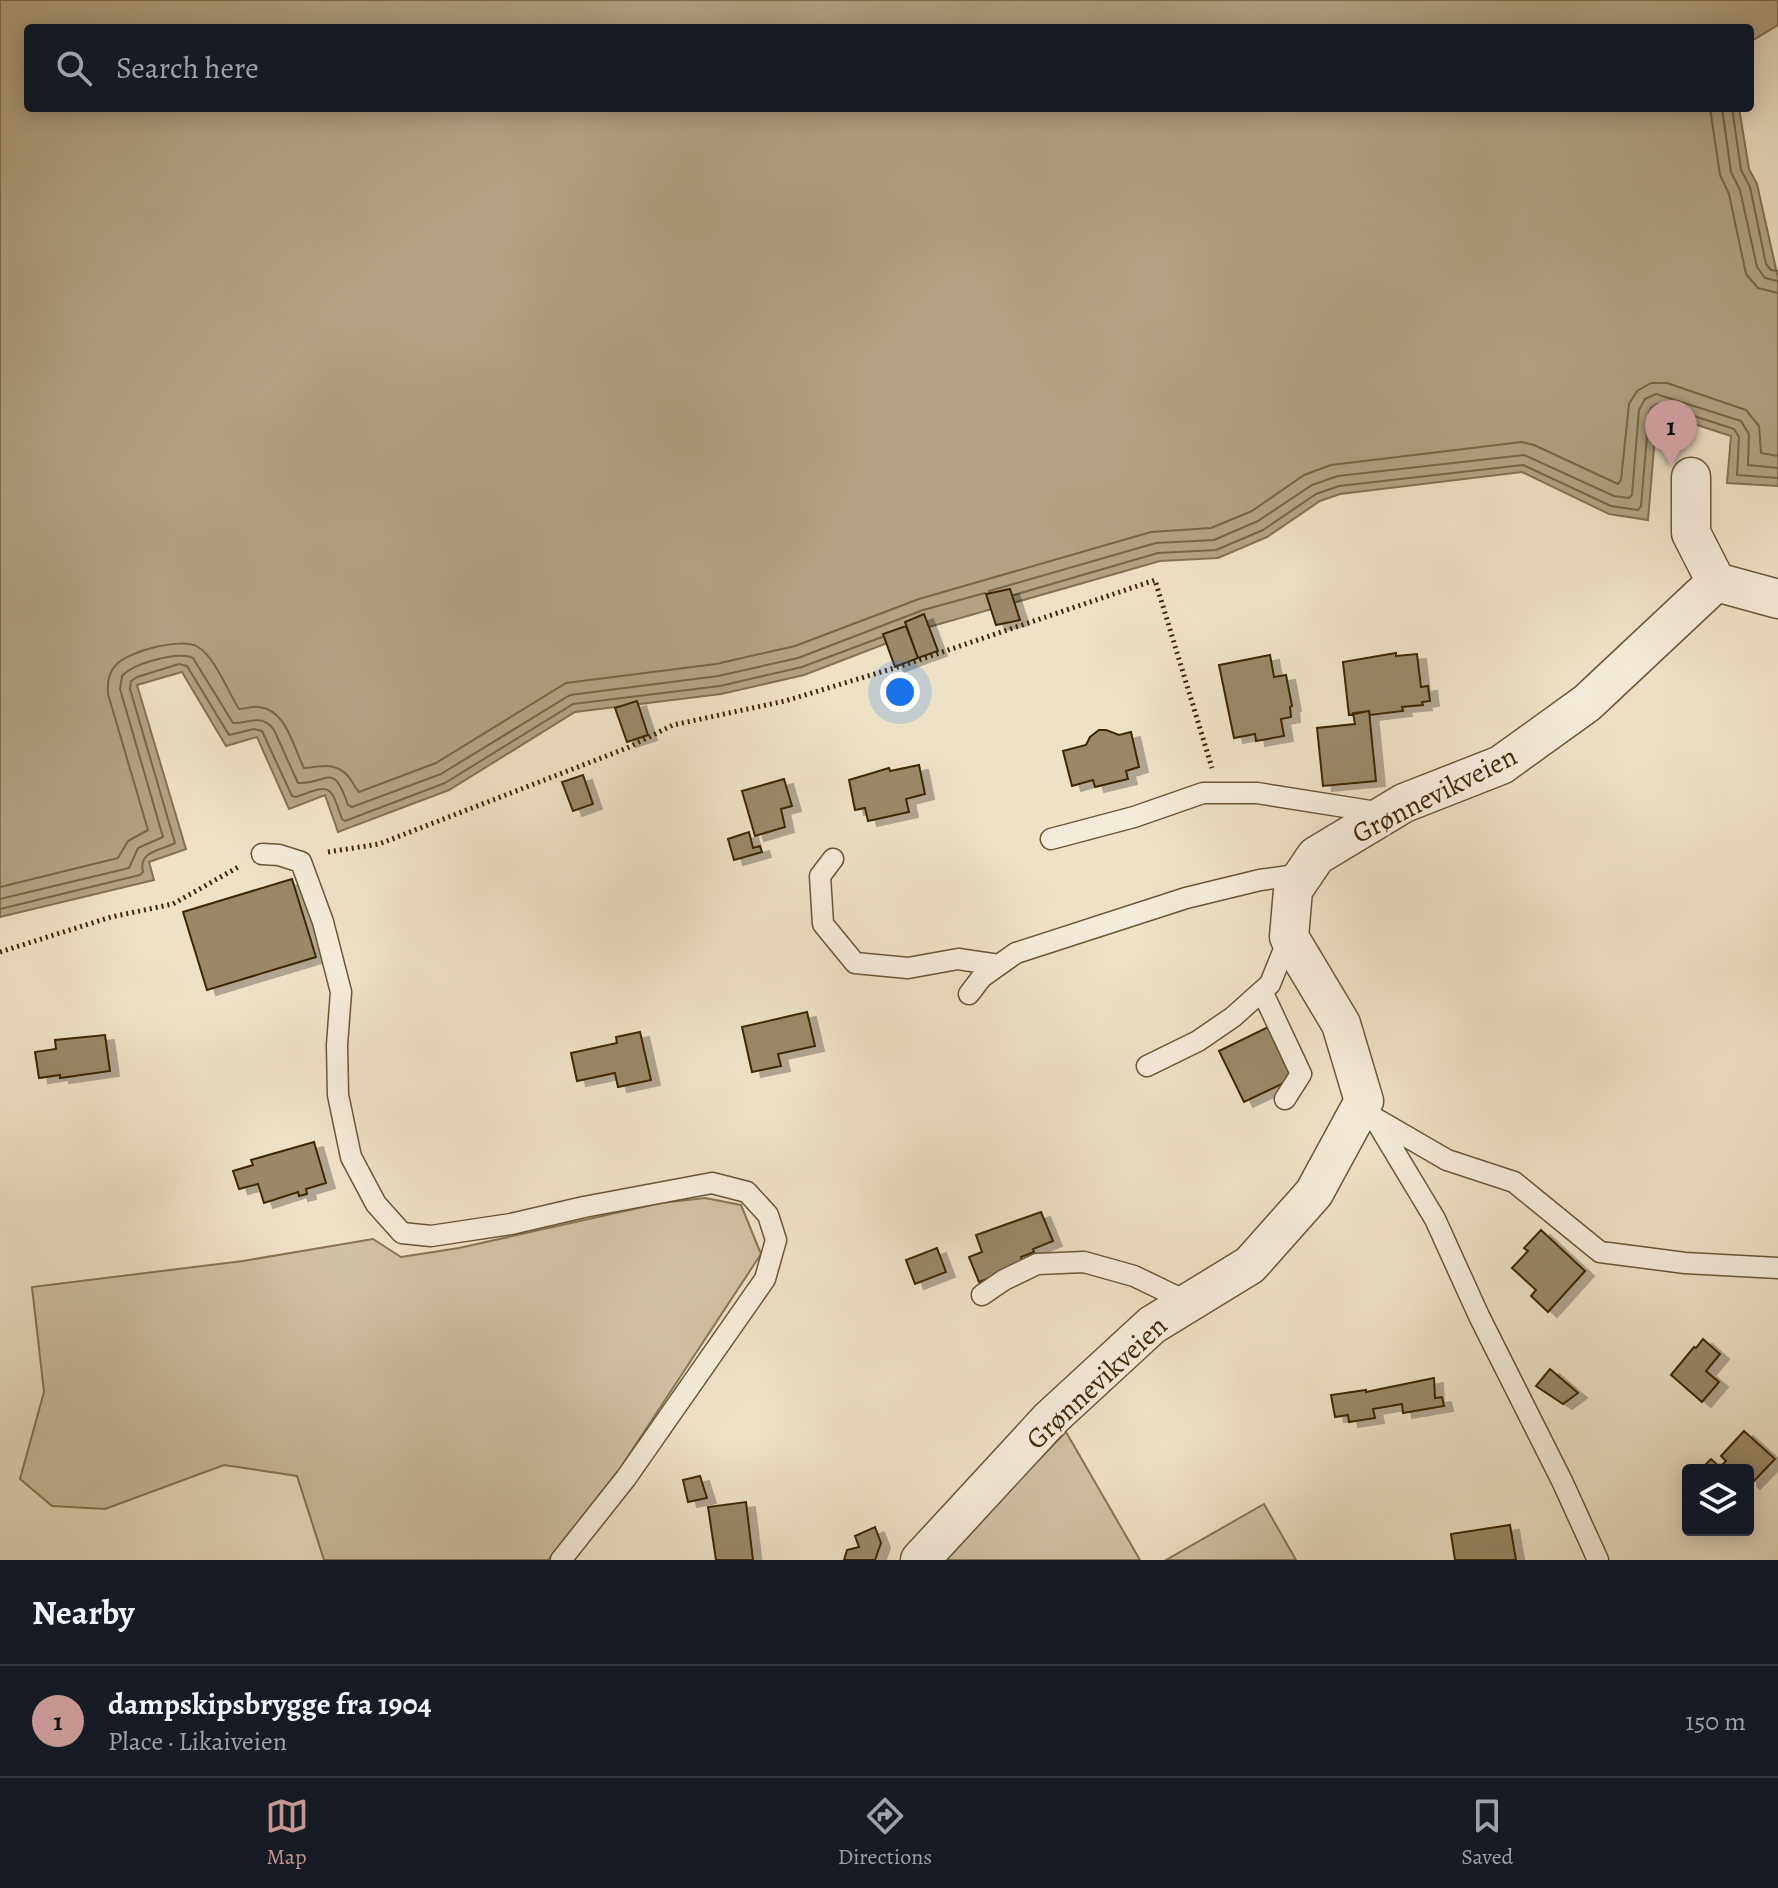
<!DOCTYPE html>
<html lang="en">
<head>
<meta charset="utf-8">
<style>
	body { margin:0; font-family:Alegreya,serif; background:#242831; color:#f1f3f6 }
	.controls { position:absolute; right:24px; bottom:24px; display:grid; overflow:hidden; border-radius:8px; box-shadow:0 4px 20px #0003 }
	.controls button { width:72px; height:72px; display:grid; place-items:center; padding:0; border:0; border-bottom:2px solid #363941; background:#171b24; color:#f1f3f6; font:40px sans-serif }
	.you { position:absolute; left:900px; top:692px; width:28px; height:28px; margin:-20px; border:6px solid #fff; border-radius:50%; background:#1a73e8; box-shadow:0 0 0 12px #1a73e833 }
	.badge { display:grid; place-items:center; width:52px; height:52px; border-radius:50%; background:#c59692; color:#111; font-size:26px; font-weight:700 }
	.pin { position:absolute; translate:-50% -66px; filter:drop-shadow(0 2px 4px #0008) }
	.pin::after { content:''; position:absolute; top:42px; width:28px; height:24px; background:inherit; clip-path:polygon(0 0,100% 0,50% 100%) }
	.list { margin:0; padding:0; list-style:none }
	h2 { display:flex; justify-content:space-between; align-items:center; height:104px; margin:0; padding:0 32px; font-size:34px }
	h2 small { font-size:26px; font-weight:400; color:#9ea1a6 }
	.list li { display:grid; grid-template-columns:52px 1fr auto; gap:24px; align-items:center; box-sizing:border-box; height:112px; padding:0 32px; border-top:2px solid #363941 }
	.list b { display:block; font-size:30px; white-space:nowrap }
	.list p { margin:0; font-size:26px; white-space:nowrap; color:#9ea1a6 }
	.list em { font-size:26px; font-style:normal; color:#9ea1a6 }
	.icon { flex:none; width:44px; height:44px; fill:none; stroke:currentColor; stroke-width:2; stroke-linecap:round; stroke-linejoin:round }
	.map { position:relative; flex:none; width:1778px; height:1560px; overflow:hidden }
	.search { position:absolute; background:#171b24; box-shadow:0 4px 20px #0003; left:24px; right:24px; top:24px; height:88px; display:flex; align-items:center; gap:20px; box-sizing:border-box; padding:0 28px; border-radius:8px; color:#9ea1a6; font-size:30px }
	.sheet { height:216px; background:#171b24 }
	nav { display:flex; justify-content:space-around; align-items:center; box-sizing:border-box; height:112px; border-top:2px solid #363941; background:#171b24; font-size:22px; color:#9ea1a6 }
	nav a { display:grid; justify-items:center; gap:4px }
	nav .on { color:#c59692 }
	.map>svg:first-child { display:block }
	.green { fill:#d0c2a5; stroke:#887554; stroke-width:2 }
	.water { fill:#b2a384; stroke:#847251; stroke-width:2 }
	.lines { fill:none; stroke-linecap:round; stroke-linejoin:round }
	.shore { stroke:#786644; stroke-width:2 }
	.building { fill:#9a8969; stroke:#3f2804; stroke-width:2; filter:url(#shadow) }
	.service-casing { stroke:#6b5634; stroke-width:23 }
	.minor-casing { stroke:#6b5634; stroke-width:41 }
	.path { stroke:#3f2804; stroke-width:5; stroke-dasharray:2 4; stroke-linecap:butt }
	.service { stroke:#f4ecda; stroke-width:20 }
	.minor { stroke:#f4ecda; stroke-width:38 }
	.labels { text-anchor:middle; stroke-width:6; stroke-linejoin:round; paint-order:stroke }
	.street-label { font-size:28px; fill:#3f2804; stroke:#f4ecda }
</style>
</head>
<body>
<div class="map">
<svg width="1778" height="1560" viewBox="0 0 1778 1560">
	<defs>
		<filter id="shadow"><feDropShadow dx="9" dy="5" stdDeviation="0" flood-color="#0004"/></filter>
	</defs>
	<rect width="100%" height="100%" fill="#eee2c6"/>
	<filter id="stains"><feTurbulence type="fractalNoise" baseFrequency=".0025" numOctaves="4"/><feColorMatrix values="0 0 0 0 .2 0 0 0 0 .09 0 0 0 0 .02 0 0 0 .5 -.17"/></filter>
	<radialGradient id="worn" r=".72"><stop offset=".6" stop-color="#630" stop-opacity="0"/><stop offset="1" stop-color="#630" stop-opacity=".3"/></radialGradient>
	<path class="green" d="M705,1198L741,1205L761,1254L619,1470L548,1560H324L297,1476L224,1465L105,1509L52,1506L20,1479L44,1392L32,1287L243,1261L373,1239L401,1257L459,1248L661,1203Z
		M1066,1432L1140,1560H940Z
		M1264,1504L1296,1560H1166Z"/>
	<path class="water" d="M0,0H1778V25L1750,42V28H28V108H1739L1749,169L1757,184L1778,278V486L1727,483L1731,436L1657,412L1648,520L1609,514L1522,472L1340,494L1320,501L1267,537L1218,558L1160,561L929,627L804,675L721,694L575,712L449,790L338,832L325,795L289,809L257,737L226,746L182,672L137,685L186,849L149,862L154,880L0,917Z"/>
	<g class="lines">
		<path class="shore" d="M1710,108L1720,175L1729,194L1746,274L1758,288L1778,293
			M1722,108L1731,172L1740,190L1757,267L1765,278L1778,281
			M1732,108L1741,170L1750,187L1766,264L1771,270L1778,271
			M989,591L1156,543L1214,540L1258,521L1312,485L1338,476L1524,455L1614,496L1629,498L1632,495L1639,410L1645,399L1656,394L1741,421L1749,434L1748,465L1778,468
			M1014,595L1158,553L1216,550L1263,530L1316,494L1339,486L1523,465L1611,506L1638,510L1641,506L1649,413L1651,408L1657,404L1734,429L1739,437L1737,475L1778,478
			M0,887L118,858L128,841L148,830L108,694C107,683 108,673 116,665C128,651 182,637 198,647C215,657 228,692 239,709C246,709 252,706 259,707C287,710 293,747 304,768C320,767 335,761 348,776C353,782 354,787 359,792L436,763L566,683L716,664L795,646L919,599L1151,532L1211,528L1252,511L1304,475L1331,465L1522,442L1534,445L1618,484L1621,480L1629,404L1637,391L1651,383H1667L1746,410L1759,426L1761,453L1778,456
			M0,899L129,868L138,848L163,837L120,689L122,676C134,663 178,651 193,658L233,723C250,723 262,713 274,730L298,783C328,784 333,760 348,805L352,807L441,774L570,695L718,676L798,658L923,610L985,593
			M0,909L140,875L143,872C138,851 160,851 175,843L130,689L131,681L137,677L179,664L187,666L229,735L254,729L262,731L292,796L296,797C331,784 330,784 342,819L345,821L445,783L573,704L720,686L802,667L882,637"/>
	</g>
	<path class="building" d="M1010,589L1020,620L996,625L986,594Z
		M924,614L938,651L918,658L905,622Z
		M906,626L918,658L895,667L883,634Z
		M1396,653V656L1417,654L1421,687L1428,686L1430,701L1422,702L1423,705L1402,707L1403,711L1370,715L1369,711L1349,715L1343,662Z
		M1270,655L1274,677L1286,675L1292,706L1290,707L1291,717L1281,719L1284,736L1256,741L1255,734L1234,738L1219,665Z
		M637,701L648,735L627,742L615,708Z
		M1369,711L1376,781L1323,786L1317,728L1355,724L1353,713Z
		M1099,730H1106L1119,735L1131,732L1139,767L1126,771L1128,779L1095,787L1093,780L1072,786L1063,751L1086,745L1090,737Z
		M919,765L925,794L906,799L909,812L868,821L865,808L855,810L849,780L889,768L890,771Z
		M583,775L593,804L573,811L562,782Z
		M784,779L792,806L781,809L785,827L755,836L742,791Z
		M749,832L753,848L760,846L762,852L734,860L728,839Z
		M292,879L316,957L207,990L183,912Z
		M807,1012L815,1046L778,1054L781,1066L752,1072L742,1027Z
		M1268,1027L1292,1079L1244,1102L1219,1051Z
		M640,1032L651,1080L618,1087L615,1073L577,1081L571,1053L617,1043L616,1037Z
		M105,1035L110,1071L60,1078V1075L39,1078L35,1052L56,1049L55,1040Z
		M314,1142L326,1183L306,1189L307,1194L299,1196L298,1192L264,1203L258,1184L239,1189L233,1171L253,1165L251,1160Z
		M1041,1212L1053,1241L1033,1249L1034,1252L1021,1257L1024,1265L979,1282L969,1257L982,1252L976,1235Z
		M1541,1230L1585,1271L1548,1312L1531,1296L1536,1290L1512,1268L1528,1251L1524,1248Z
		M937,1248L946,1272L915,1284L906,1260Z
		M1703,1339L1720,1354L1706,1371L1719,1382L1702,1402L1671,1375L1694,1347L1696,1348Z
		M1550,1369L1578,1393L1563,1404L1536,1386Z
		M1434,1378L1435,1398L1442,1397L1444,1406L1403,1413L1402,1404L1373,1409L1375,1418L1349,1422L1348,1415L1335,1417L1331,1395L1366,1390V1392Z
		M1744,1431L1775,1459L1751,1484L1748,1481V1470H1700L1711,1459L1720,1467L1726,1461L1721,1456Z
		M700,1476L707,1498L688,1502L683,1480Z
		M746,1502L753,1560H716L708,1507Z
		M1510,1525L1516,1560H1455L1451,1534Z
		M875,1527L881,1543L875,1560H844L847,1550L859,1547L855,1536Z"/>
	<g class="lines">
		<g class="service-casing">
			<path id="service" d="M1051,839L1134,817L1203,793H1257L1383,813
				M262,854L279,855L301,862L323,922L341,992L337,1045L338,1095L351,1157L376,1204L402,1233L431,1236L511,1224L584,1207L712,1183L747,1192L768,1215L776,1240L765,1279L626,1478L561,1560
				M833,859L820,876L823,924L855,963L908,968L958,959L999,965
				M1262,991L1301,1074L1285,1099
				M969,994L982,977L1016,953L1186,898L1260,880L1304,874
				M1147,1066L1198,1041L1233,1017L1262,991L1270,984L1289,937
				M1364,1101L1435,1219L1479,1316L1562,1481L1598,1560
				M1378,1120L1447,1160L1514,1182L1600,1252L1685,1263L1778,1268
				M982,1295L1004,1280L1037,1264L1084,1262L1134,1276L1188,1302"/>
		</g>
		<g class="minor-casing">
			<path id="minor" d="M1691,477V533L1716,582L1778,599
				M920,1560L1050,1419L1152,1325L1250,1265L1314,1193L1364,1101L1341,1024L1289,937L1293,890L1316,856L1404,803L1501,765L1587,703L1716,582"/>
		</g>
		<path class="path" d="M328,852L379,844L627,748L673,725L785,701L901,666L1155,580L1212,768
			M0,952L111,917L173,904L240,866"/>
		<use href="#service" class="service"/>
		<use href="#minor" class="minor"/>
	</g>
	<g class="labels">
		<g class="street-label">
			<text transform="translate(1434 794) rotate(-27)" y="10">Grønnevikveien</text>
			<text transform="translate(1096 1382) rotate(-43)" y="10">Grønnevikveien</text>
		</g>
	</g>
	<rect width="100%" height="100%" filter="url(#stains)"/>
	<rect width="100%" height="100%" fill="url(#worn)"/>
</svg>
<div class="controls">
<button><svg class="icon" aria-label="layers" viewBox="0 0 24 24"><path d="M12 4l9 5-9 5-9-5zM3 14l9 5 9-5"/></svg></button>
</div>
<div class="you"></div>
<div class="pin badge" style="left:1671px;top:466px">1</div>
<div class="search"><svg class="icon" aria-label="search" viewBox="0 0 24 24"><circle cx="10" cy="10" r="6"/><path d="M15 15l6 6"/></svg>Search here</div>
</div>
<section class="sheet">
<h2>Nearby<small></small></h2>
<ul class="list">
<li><span class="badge">1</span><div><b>dampskipsbrygge fra 1904</b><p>Place · Likaiveien</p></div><em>150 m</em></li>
</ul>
</section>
<nav>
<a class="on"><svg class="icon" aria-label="map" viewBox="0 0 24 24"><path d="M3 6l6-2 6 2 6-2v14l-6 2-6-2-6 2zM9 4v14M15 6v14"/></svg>Map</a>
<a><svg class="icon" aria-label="directions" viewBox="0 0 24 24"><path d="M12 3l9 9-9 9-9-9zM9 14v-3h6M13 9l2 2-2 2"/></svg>Directions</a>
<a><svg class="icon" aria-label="saved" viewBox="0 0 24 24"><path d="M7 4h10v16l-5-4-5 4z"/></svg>Saved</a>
</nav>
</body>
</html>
